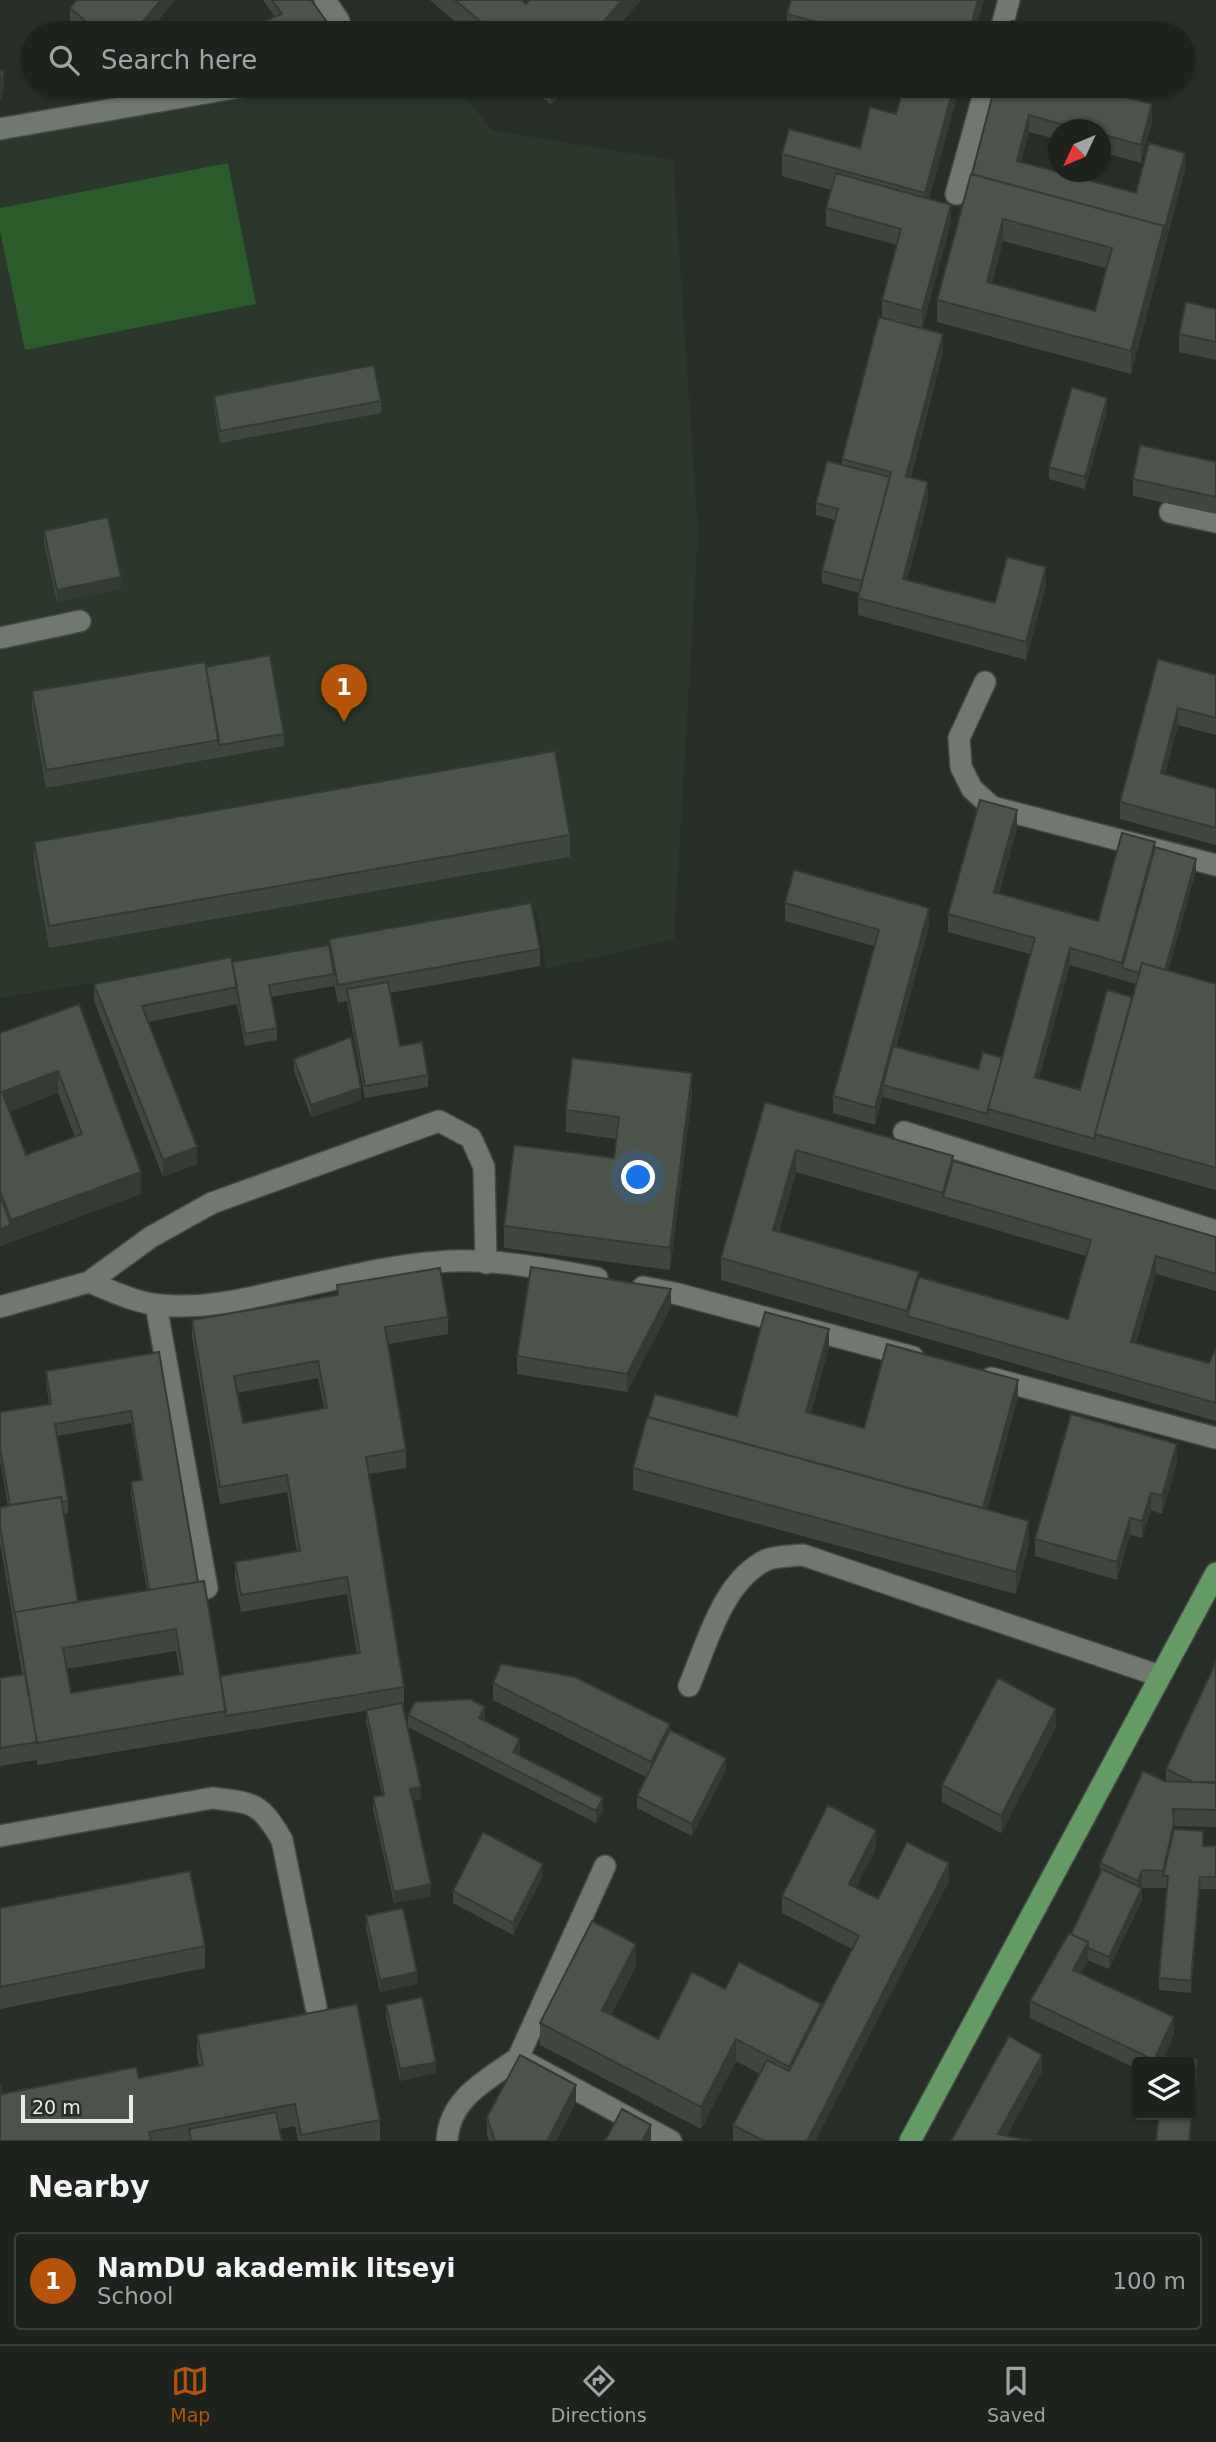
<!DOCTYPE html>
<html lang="en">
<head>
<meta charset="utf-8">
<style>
	body { margin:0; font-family:"DejaVu Sans",sans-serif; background:#252a26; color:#f1f3f6 }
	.controls { position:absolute; right:21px; bottom:21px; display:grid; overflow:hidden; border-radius:7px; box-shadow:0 2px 5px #0004 }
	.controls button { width:63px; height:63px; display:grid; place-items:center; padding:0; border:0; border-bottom:2px solid #3b3f3b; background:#1d221d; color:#f1f3f6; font:35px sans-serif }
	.compass { position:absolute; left:1048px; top:119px; width:63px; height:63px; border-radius:50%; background:#1d221d; box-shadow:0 2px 5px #0004; rotate:226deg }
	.scale { position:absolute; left:21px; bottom:18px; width:112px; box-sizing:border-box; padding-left:7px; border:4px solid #e6ebe6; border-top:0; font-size:19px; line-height:24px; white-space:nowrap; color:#e6ebe6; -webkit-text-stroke:5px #272e27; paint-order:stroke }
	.you { position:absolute; left:639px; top:1178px; width:24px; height:24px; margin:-18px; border:5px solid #fff; border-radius:50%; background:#1a73e8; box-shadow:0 0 0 10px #1a73e833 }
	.badge { display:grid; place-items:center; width:46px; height:46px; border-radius:50%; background:#b45309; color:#fff; font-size:23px; font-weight:700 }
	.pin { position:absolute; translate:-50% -58px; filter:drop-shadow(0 2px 4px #0008) }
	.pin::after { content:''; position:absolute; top:37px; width:24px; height:21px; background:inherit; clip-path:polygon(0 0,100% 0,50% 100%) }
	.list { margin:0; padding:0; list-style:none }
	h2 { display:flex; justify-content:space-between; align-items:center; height:91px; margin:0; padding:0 28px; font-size:30px }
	h2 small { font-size:23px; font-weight:400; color:#a0a4a4 }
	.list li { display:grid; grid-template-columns:46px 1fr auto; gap:21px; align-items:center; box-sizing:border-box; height:98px; margin:0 14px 14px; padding:0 14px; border:2px solid #3b3f3b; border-radius:7px }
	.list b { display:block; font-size:26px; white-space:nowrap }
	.list p { margin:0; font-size:23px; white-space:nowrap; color:#a0a4a4 }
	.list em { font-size:23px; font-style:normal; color:#a0a4a4 }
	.icon { flex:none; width:38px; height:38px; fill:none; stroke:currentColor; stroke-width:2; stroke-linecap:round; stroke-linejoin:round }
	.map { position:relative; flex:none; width:1216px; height:2141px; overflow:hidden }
	.search { position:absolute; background:#1d221d; box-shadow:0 2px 5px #0004; left:21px; right:21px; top:21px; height:77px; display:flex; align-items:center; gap:18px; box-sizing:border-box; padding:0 24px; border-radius:38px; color:#a0a4a4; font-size:26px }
	.sheet { height:203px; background:#1d221d }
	nav { display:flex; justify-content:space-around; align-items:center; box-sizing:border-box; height:98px; border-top:2px solid #3b3f3b; background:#1d221d; font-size:19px; color:#a0a4a4 }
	nav a { display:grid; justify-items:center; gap:4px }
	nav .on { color:#b45309 }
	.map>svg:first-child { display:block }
	.built { fill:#2b372b }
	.green { fill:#2b5c2b }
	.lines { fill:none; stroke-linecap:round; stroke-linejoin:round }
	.minor-casing { stroke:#434943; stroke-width:24 }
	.major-casing { stroke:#434943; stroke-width:24 }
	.minor { stroke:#70786f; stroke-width:21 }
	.major { stroke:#649b64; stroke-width:21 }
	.wall { fill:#404740; fill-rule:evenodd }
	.shaded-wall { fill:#343a34 }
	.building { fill:#4b534b; stroke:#343a34; stroke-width:2; fill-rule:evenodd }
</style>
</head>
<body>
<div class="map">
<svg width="1216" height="2141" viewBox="0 0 1216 2141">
	<rect width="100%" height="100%" fill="#272e27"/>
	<path class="built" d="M285,86H456L492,130L673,160L698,534L674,939L546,969L537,911L0,998V139Z"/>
	<path class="green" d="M228,163L256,304L25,350L0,231V208Z"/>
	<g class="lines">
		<g class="minor-casing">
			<path id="minor" d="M325,0L339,21L340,33
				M1000,33L1009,0
				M0,129L246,86
				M956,194L986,86
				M1170,512L1216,522
				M0,638L80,621
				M985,682L959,738L961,767L972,789L992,807L1216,865
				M904,1132L1216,1231
				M89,1282C112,1291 136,1303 160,1305C200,1309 237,1301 276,1292C330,1281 383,1266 438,1262C487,1257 550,1269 597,1278
				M643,1287L674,1293L913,1357
				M156,1305L207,1588
				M0,1307L89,1282L151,1237L212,1203L439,1121L471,1138L484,1167L486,1263
				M991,1378L1216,1438
				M689,1686C707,1644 722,1582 766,1560C776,1556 791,1556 803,1555L1160,1676
				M0,1836L212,1798C254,1803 260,1802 282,1840L316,2007
				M605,1866L518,2058L671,2141
				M447,2141C449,2098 487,2080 518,2058"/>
		</g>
		<g class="major-casing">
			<path id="major" d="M910,2141L1216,1573"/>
		</g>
		<use href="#minor" class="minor"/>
		<use href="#major" class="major"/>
	</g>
	<path class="wall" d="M175,0L148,33H80L70,25V8Z
		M263,0H311L327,33H241V31L275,17Z
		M430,0H521L526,4L530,0H641L612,33H468Z
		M787,14L975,33H787Z
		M529,86H567L551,105Z
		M995,86L1152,122L1141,163L1101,152V130H1059V140L1029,132L1021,162L1136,193L1185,170L1131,374L937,322V300ZM1003,241L1106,268L1095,311L992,283Z
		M870,107L929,199L951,222L922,329L943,352L911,477L928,500L907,580L995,603L1046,585L1026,660L858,615V598L859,593L822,583V571L835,520L816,515V503L842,465V459L882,317V300L897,245L826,226V208L831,190L782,176V154L860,148Z
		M1216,309V360L1179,352V334Z
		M214,396L381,401V413L220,443L214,408Z
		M1107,410L1085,489L1049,479V467Z
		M1216,462V514L1133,496V479Z
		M44,531L121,589L57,602L44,543Z
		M1158,659L1216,675V735L1178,725L1165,775L1216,789V845L1120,819V802Z
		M206,667L284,734V746L46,788L32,709V691Z
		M1017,828L999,893L1098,921L1155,847L1196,871L1168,971L1216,984V1190L883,1097V1095L875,1125L833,1113V1096L874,946L785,921V903L929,926L896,1047L978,1069L1002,1058L1030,954L948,932V914ZM1070,965L1136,984L1132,997L1080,1090L1039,1078Z
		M570,835V857L49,948L34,864V842Z
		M329,939L540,949V966L390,993L400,1046L428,1075V1087L365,1098L347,1001L338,1003L334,984V986L271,997L277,1028V1040L245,1046L237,1004L148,1022L197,1164L163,1177L94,1001V984L232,962L329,945Z
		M79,1004L141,1194L0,1246V1033ZM58,1093L75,1137L26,1155L10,1111Z
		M294,1059L361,1100L311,1117L294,1071Z
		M692,1095L670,1270L504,1248V1226L614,1158L616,1139L566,1132V1110Z
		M765,1102L953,1161L1216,1237V1291L1156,1274L1136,1343L1209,1363L1216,1348V1421L721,1280V1258ZM796,1172L1086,1256L1068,1319L919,1277L779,1232Z
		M337,1285L448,1317V1334L388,1344L406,1450V1468L369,1474L404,1687V1704H402L421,1799L412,1801L431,1896L394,1903L373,1809V1797L382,1795L366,1722V1710H370L37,1765V1760L0,1766V1678L22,1674L0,1543V1507L8,1506L0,1460V1412L49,1404L46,1382V1371L159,1352L198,1582L220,1676L357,1654L347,1594L241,1612L235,1579V1562L297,1552L287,1492L220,1504L192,1337V1320L337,1296ZM318,1378L324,1408L243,1423L237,1393ZM131,1423L141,1481L131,1482V1494L147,1591L78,1602L64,1514L68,1513V1501L57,1436ZM176,1651L180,1675L71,1693L67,1669Z
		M671,1307L627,1392L517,1374V1356Z
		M829,1347L811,1413L864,1428L1018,1397L987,1509L1029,1543L1016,1594L633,1490V1468L737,1416Z
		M1177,1462L1162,1514L1151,1510L1142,1538L1130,1535L1117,1580L1035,1556V1539Z
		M1216,1662V1827L1174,1826V1829L1203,1846H1216V1889H1200L1191,1993L1159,1990V1978L1167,1888H1142V1900L1109,1969L1088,1960L1080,1974L1174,2034L1162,2062H1137V2069L1030,2018V2001L1071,1934L1100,1873V1863L1164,1781H1166V1769Z
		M493,1683L670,1730L726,1770L692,1836L637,1808V1796L646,1777L493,1700Z
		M408,1715L485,1719L484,1721L520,1751L518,1755L603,1810L596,1823L408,1727Z
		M1056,1727L1001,1833L942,1802V1785Z
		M876,1848L856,1887L878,1899L949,1881L815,2141H733V2125L760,2074L736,2061L701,2129L540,2045V2023L636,1966L611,2015L658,2039L725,1989L821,2009L852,1949L782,1913V1896Z
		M543,1876L513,1935L453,1903V1891Z
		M0,1908L205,1946V1968L0,2009Z
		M366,1916L417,1984L380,1992L366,1928Z
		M386,2005L436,2073L400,2081L386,2017Z
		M197,2035L380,2120V2141H298L295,2126L280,2129L282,2141H0L2,2094L139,2078L199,2066L197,2057Z
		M576,2102L556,2141H489L487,2134V2117Z"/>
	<path class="shaded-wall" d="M161,0H175L148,33H133Z
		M622,0H641L612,33H594Z
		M978,0H984L975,33H969Z
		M327,22V33H312Z
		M4,71V88L0,103V86Z
		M551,86H567L551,105Z
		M954,86H960L925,215V193Z
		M1152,104V122L1141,163V145Z
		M1029,115V132L1017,178V161Z
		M1185,153V170L1131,374V351Z
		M951,205V222L922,329V311Z
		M1003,219V241L987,304V282Z
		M943,334V352L906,494V476Z
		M1107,398V410L1085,489V477Z
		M928,482V500L903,596V579Z
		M1046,567V585L1026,660V642Z
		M121,577V589L57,602V590Z
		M1178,708V725L1161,791V773Z
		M1017,810V828L994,909V892Z
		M1155,842V859L1122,968V963Z
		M1196,859V871L1163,991V979Z
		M929,908V926L885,1086L883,1085V1095L875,1125V1108Z
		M1070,948V965L1035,1094V1077Z
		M58,1071V1093L2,1114V1092Z
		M692,1073V1095L670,1270V1248Z
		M361,1088V1100L311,1117V1105Z
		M197,1147V1164L163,1177V1160Z
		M796,1150V1172L773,1252V1230Z
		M141,1172V1194L0,1246V1229L11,1225V1220Z
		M1156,1256V1274L1131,1359V1342Z
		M671,1289V1307L627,1392V1374Z
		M829,1329V1347L806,1429V1412Z
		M1018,1380V1397L982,1530V1513Z
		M1177,1444V1462L1162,1514V1496Z
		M1151,1493V1510L1142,1538V1521Z
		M1130,1518V1535L1117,1580V1562Z
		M1029,1521V1543L1016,1594V1572Z
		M485,1707V1719L479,1730V1718Z
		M1056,1709V1727L1001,1833V1816Z
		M670,1724V1741L651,1780V1762Z
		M520,1739V1751L513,1764V1752Z
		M726,1758V1770L692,1836V1824Z
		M421,1787V1799L410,1801V1789Z
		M603,1798V1810L596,1823V1811Z
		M876,1830V1848L849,1901V1884Z
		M949,1863V1881L815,2141H807Z
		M543,1864V1876L513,1935V1923Z
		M1142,1870V1900L1109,1969V1957L1138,1896V1881Z
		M1200,1877V1889L1191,1993V1981Z
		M431,1884V1896L394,1903V1892Z
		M1088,1942V1959L1073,1988V1970Z
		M636,1944V1966L602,2033V2010Z
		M417,1972V1984L380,1992V1980Z
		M821,2004V2026L789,2089V2067Z
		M1174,2017V2034L1162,2062H1154Z
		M736,2039V2061L701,2129V2107Z
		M1042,2055V2072L1004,2141L998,2134Z
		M1197,2060V2071L1190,2141H1189Z
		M436,2062V2073L400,2081V2069Z
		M576,2085V2102L556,2141H547Z
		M651,2125V2141H642Z"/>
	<path class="building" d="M77,0H161L133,33H100L70,8Z
		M272,0H311L327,22L312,33H242L241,31L282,14Z
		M455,0H521L526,4L530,0H622L594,33H494Z
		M791,0H978L969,33H858L787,14Z
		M1012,21L1058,33H1009Z
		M0,70L4,71L0,86Z
		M904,86H954L925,193L782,154L789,129L860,148L870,107L896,114Z
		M995,86H1082L1152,104L1141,145L1101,134V130H1082L1029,115L1017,161L1136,193L1149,143L1185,153L1164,231V226L972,174Z
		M836,173L951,205L922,311L882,300L901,229L826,208Z
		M971,174L1164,226L1131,351L937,300ZM1003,219L1112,248L1095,311L987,282Z
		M1186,302L1216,309V342L1179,334Z
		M879,317L943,334L906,476L928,482L903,579L995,603L1007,557L1046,567L1026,642L858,598L891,472L842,459Z
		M374,365L381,401L220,431L214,396Z
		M1072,387L1107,398L1085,477L1049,467Z
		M1140,445L1216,462V497L1133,479Z
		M827,461L890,477L862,581L822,571L838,509L816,503Z
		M108,517L121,577L57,590L44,531Z
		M270,655L284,734L219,745L206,667Z
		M1158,659L1216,675V718L1178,708L1161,773L1216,789V828L1120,802Z
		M205,662L219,740L46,770L32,691Z
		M555,751L570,835L49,926L34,842Z
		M980,800L1017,810L994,892L1098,921L1122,833L1155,842L1122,963L1070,948L1035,1077L1080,1090L1107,990L1132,997L1095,1134V1139L988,1109L1035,938L948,914Z
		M1155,847L1196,859L1165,970L1142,963L1139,973L1122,968Z
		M794,870L929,908L875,1108L833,1096L879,930L785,903Z
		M531,903L540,949L338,985L329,939Z
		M329,945L334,974L269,985L277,1028L245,1034L232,962Z
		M231,957L237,987L142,1006L197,1147L163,1160L94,984Z
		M1142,963L1216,984V1168L1095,1134Z
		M388,982L400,1046L422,1042L428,1075L365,1086L347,989Z
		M79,1004L141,1172L11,1220L0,1191V1033ZM58,1071L82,1134L26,1155L2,1092Z
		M351,1037L361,1088L311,1105L294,1059Z
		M893,1046L978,1069L983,1052L1002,1058L988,1109V1114L883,1085Z
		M572,1058L692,1073L670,1248L504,1226L514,1145L614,1158L619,1117L566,1110Z
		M765,1102L953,1156L943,1193L796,1150L773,1230L919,1272L907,1311L721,1258Z
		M953,1161L1216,1237V1274L1156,1256L1131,1342L1209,1363L1216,1348V1403L907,1316L919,1277L1068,1319L1091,1240L943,1197Z
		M0,1195L11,1225L0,1229Z
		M531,1267L671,1289L627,1374L517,1356Z
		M440,1268L448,1317L385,1327L406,1450L366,1457L404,1687L226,1716L220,1676L360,1653L347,1577L241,1595L235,1562L300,1551L287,1475L220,1487L192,1320L338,1295L337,1285ZM318,1361L327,1408L243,1423L234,1376Z
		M765,1312L829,1329L806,1412L864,1428L887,1344L1018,1380L983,1508L648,1417L655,1394L737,1416Z
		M159,1352L198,1582L149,1590L131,1482L142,1480L131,1411L55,1424L68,1501L62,1502L61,1497L10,1505L0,1448V1412L51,1404L46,1371Z
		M1071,1414L1177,1444L1162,1496L1151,1493L1142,1521L1130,1518L1117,1562L1035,1539Z
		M647,1417L1029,1521L1016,1572L633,1468Z
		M61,1497L78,1602L15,1612V1617L0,1525V1507Z
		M204,1581L226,1711L37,1743L15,1612ZM176,1629L183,1674L71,1693L63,1648Z
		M1216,1662V1782H1193L1166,1769Z
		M501,1664L575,1677L670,1724L651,1762L493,1683Z
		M25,1674L37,1742L0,1748V1678Z
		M998,1678L1056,1709L1001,1816L942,1785Z
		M470,1699L485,1707L479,1718L520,1739L513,1752L603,1798L596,1811L408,1715L415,1702Z
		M402,1703L421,1787L410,1789L431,1884L394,1892L373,1797L384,1795L366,1710Z
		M670,1730L726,1758L692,1824L637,1796Z
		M1143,1771L1164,1781L1216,1783V1810L1173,1809L1174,1823L1163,1871L1142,1870L1138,1881L1100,1863Z
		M828,1805L876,1830L849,1884L878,1899L907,1842L949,1863L807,2141H764L733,2125L767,2060L789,2071L859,1936L782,1896Z
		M1174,1829L1203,1831V1846H1216V1877H1200L1191,1981L1159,1978L1168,1876H1163Z
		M483,1832L543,1864L513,1923L453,1891Z
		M1102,1869L1142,1888L1109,1957L1088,1948V1942L1071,1934Z
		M190,1871L205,1946L0,1987V1908Z
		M403,1908L417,1972L380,1980L366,1916Z
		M592,1921L636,1944L602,2010L658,2039L692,1972L725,1989L739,1962L821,2004L789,2067L736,2039L701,2107L540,2023Z
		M1069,1933L1088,1942L1073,1970L1174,2017L1154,2060L1030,2001Z
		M422,1997L436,2062L400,2069L386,2005Z
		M357,2004L380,2120L301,2135L295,2104L149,2132L151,2141H0V2084L2,2094L136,2067L139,2078L203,2065L197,2035Z
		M1009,2036L1042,2055L998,2134L1032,2141H951Z
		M520,2055L576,2085L547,2141H495L487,2117Z
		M1165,2057L1197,2060L1189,2141H1156L1159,2115H1190V2062H1165Z
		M622,2109L651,2125L642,2141H605Z
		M276,2112L282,2141H191L189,2129Z"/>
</svg>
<div class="controls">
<button><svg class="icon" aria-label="layers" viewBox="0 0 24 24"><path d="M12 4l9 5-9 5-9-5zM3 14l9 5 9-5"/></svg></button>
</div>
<svg class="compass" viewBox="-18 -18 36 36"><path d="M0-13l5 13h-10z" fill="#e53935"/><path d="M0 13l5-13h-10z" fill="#a0a4a4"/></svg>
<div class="scale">20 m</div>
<div class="you"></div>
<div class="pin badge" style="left:344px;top:722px">1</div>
<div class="search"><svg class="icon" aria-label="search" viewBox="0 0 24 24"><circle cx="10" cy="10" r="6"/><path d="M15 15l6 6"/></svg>Search here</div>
</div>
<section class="sheet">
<h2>Nearby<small></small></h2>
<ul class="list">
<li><span class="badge">1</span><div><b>NamDU akademik litseyi</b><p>School</p></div><em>100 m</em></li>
</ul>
</section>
<nav>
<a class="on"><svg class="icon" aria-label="map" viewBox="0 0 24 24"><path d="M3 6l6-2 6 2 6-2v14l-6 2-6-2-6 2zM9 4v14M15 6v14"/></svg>Map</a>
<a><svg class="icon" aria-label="directions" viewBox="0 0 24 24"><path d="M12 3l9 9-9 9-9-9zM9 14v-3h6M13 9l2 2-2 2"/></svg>Directions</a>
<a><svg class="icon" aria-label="saved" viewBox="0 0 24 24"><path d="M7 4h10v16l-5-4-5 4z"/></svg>Saved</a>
</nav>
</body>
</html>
